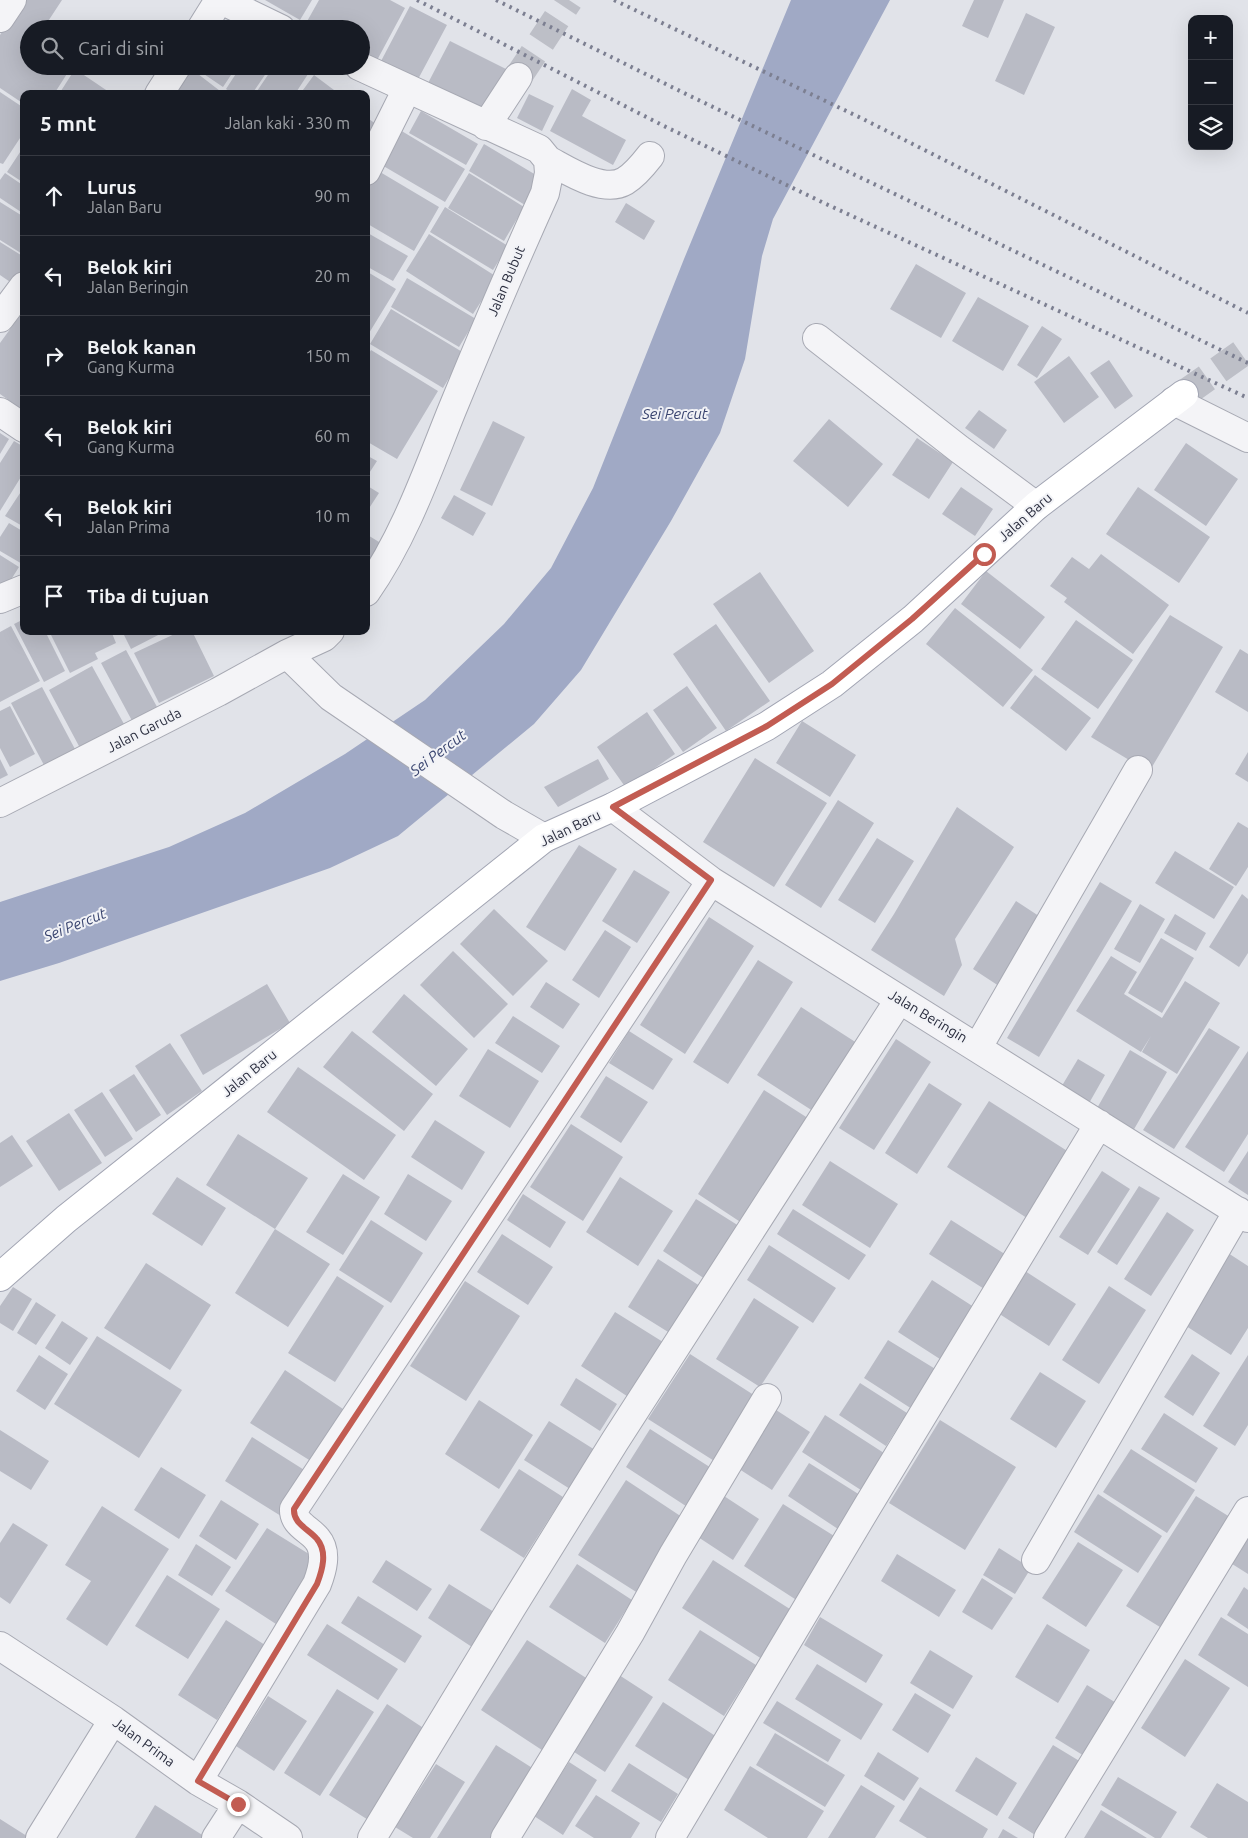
<!DOCTYPE html>
<html lang="id">
<head>
<meta charset="utf-8">
<style>
	body { margin:0; font-family:Ubuntu,sans-serif; background:#20242c; color:#f1f3f6 }
	.controls { position:absolute; right:15px; top:15px; display:grid; overflow:hidden; border-radius:10px; box-shadow:0 5px 20px #0002 }
	.controls button { width:45px; height:45px; display:grid; place-items:center; padding:0; border:0; border-bottom:1px solid #363941; background:#171b24; color:#f1f3f6; font:25px sans-serif }
	.stop { position:absolute; width:15px; height:15px; margin:-11px; border:4px solid #c25c52; border-radius:50%; background:#fff }
	.stop.end { background:#c25c52; border-color:#fff; box-shadow:0 1px 5px #0008 }
	.list { margin:0; padding:0; list-style:none }
	h2 { display:flex; justify-content:space-between; align-items:center; height:65px; margin:0; padding:0 20px; font-size:21px }
	h2 small { font-size:16px; font-weight:400; color:#9ea1a6 }
	.list li { display:grid; grid-template-columns:32px 1fr auto; gap:15px; align-items:center; box-sizing:border-box; height:80px; padding:0 20px; border-top:1px solid #363941 }
	.list b { display:block; font-size:19px; white-space:nowrap }
	.list p { margin:0; font-size:16px; white-space:nowrap; color:#9ea1a6 }
	.list em { font-size:16px; font-style:normal; color:#9ea1a6 }
	.icon { flex:none; width:28px; height:28px; fill:none; stroke:currentColor; stroke-width:2; stroke-linecap:round; stroke-linejoin:round }
	.map { position:relative; flex:none; width:1248px; height:1838px; overflow:hidden }
	.search { position:absolute; background:#171b24; box-shadow:0 5px 20px #0002; left:20px; top:20px; width:350px; height:55px; display:flex; align-items:center; gap:12px; box-sizing:border-box; padding:0 18px; border-radius:28px; color:#9ea1a6; font-size:19px }
	.panel { position:absolute; background:#171b24; box-shadow:0 5px 20px #0002; left:20px; top:90px; width:350px; height:545px; border-radius:10px }
	.map>svg:first-child { display:block }
	.water { fill:#a0a9c5 }
	.building { fill:#b9bbc5 }
	.lines { fill:none; stroke-linecap:round; stroke-linejoin:round }
	.minor-tunnel { stroke:#bdbfc7; stroke-width:28; stroke-dasharray:28 14; stroke-linecap:butt }
	.major-tunnel { stroke:#bdbfc7; stroke-width:28; stroke-dasharray:28 14; stroke-linecap:butt }
	.minor-casing { stroke:#a7a9b3; stroke-width:30 }
	.major-casing { stroke:#a2a5b3; stroke-width:30 }
	.minor { stroke:#f4f4f7; stroke-width:28 }
	.major { stroke:#fff; stroke-width:28 }
	.rail { stroke:#7c7f91; stroke-width:4; stroke-dasharray:2.5 5; stroke-linecap:butt }
	.route { stroke:#c25c52; stroke-width:6 }
	.labels { text-anchor:middle; stroke-width:4; stroke-linejoin:round; paint-order:stroke }
	.street-label { font-size:14px; fill:#2b2e3f; stroke:#f1f2f6 }
	.water-label { font-size:15px; font-style:italic; fill:#39446f; stroke:#f1f2f6 }
</style>
</head>
<body>
<div class="map">
<svg width="1248" height="1838" viewBox="0 0 1248 1838">
	<rect width="100%" height="100%" fill="#e1e3e9"/>
	<path class="water" d="M791,0H890L773,219L762,256L745,359L720,433L671,521L581,670L534,724L398,836L330,868L59,963L0,981V902L169,847L245,813L345,754L425,700L504,624L551,568L593,488L684,259Z"/>
	<path class="building" d="M23,0H62L43,29H29V66H72L54,94H24V104L0,88V35Z
		M265,0H312L300,20Z
		M319,0H390L405,8L375,64L361,56V29H311L305,25Z
		M974,0H1004L988,38L962,26Z
		M410,6L447,25L416,83L380,63Z
		M1026,13L1055,27L1024,95L995,81Z
		M223,19L241,29H217Z
		M450,41L512,72L489,116L427,85Z
		M192,66H237L223,87Z
		M241,66H271L252,94H233L226,89Z
		M274,66H303L310,71L295,94H255Z
		M189,67L224,94H169Z
		M75,69L112,94H59Z
		M314,75L334,90L331,94H300Z
		M572,89L591,100L582,116L626,140L613,165L550,131Z
		M0,92L24,108V132L3,164L0,163Z
		M529,94L554,106L542,131L517,118Z
		M421,111L478,144L466,165L409,133Z
		M366,117L383,129L366,151Z
		M400,130L465,169L445,202L380,164Z
		M484,144L541,178L525,205L469,171Z
		M24,146V183L7,172Z
		M375,169L439,207L414,251L366,223V184Z
		M5,173L24,186V214L0,198V180Z
		M469,173L524,207L504,241L448,208Z
		M0,202L24,217V255L0,240Z
		M626,203L655,221L644,240L615,222Z
		M445,207L508,246L493,270L430,232Z
		M366,232L408,256L393,281L366,266Z
		M429,234L497,277L473,314L406,271Z
		M0,242L24,257V275L16,286L0,275Z
		M916,264L966,293L941,338L890,309Z
		M366,271L396,289L366,338Z
		M407,278L476,319L459,347L391,307Z
		M978,297L1029,326L1003,371L952,341Z
		M391,309L464,353L443,388L370,344Z
		M24,310V411L0,394V343Z
		M1042,326L1062,339L1037,378L1017,365Z
		M371,350L438,391L397,459L366,441V358Z
		M1069,356L1099,397L1064,423L1034,382Z
		M1109,360L1133,396L1115,409L1090,373Z
		M979,410L1007,430L994,449L965,428Z
		M829,419L883,464L848,507L793,461Z
		M493,421L525,437L492,506L460,490Z
		M0,433L9,439L0,454Z
		M917,438L953,462L929,499L892,475Z
		M14,441L24,447V472L0,511V463Z
		M1186,443L1238,479L1206,526L1154,490Z
		M366,455L377,461L366,478Z
		M366,485L379,493L366,513Z
		M24,487V527L5,516Z
		M961,487L993,509L975,536L942,514Z
		M1138,487L1210,537L1179,583L1106,534Z
		M454,495L486,513L473,536L441,518Z
		M9,523L24,532V565L0,551V537Z
		M366,534L384,545L366,573Z
		M1101,554L1169,605L1133,654L1064,602L1067,598L1050,586L1072,557L1089,569Z
		M0,555L19,567L2,594L0,593Z
		M986,571L1045,617L1020,649L961,604Z
		M760,572L814,651L769,683L713,604Z
		M955,608L1033,670L1003,707L926,644Z
		M1170,615L1223,647L1149,772L1091,737Z
		M24,619V631H45L65,671L44,682L14,624Z
		M1076,620L1133,660L1098,709L1041,669Z
		M716,624L770,701L726,731L673,654Z
		M11,626L40,681L0,702V632Z
		M49,631H111L116,643L95,653L98,659L70,673Z
		M122,631H166L131,649Z
		M181,631H192L214,676L159,703L134,653Z
		M1240,649L1248,654V712L1215,692Z
		M126,650L162,716L137,730L101,663Z
		M92,666L124,724L80,748L49,690Z
		M1035,675L1091,718L1066,751L1010,708Z
		M687,686L717,728L683,752L653,710Z
		M42,687L76,751L45,767L11,703Z
		M10,706L35,754L10,767L0,748V711Z
		M647,712L675,754L626,788L597,747Z
		M802,721L856,755L830,797L776,763Z
		M1248,752V782L1235,774Z
		M755,758L827,803L774,887L703,842Z
		M0,759L8,775L0,779Z
		M598,759L609,779L558,807L544,787Z
		M838,800L874,823L821,908L785,885Z
		M957,807L1014,847L955,939L962,965L944,996L871,950L894,914Z
		M1238,822L1248,828V867L1236,886L1209,869Z
		M877,838L914,861L875,923L838,900Z
		M579,845L617,869L565,951L526,927Z
		M1175,851L1234,887L1214,919L1155,883Z
		M634,870L670,892L637,943L602,921Z
		M1100,882L1132,901L1039,1057L1007,1038Z
		M1242,894L1248,899V953L1239,967L1209,947Z
		M1016,901L1048,922L1005,990L973,969Z
		M1140,904L1165,919L1140,963L1114,949Z
		M494,909L548,961L513,996L460,944Z
		M1175,914L1206,933L1196,951L1164,933Z
		M709,917L754,946L685,1054L640,1025Z
		M605,930L631,947L599,998L572,980Z
		M1161,938L1194,958L1162,1013L1128,993Z
		M453,951L508,1004L474,1038L420,985Z
		M1111,956L1137,972L1124,994L1162,1018L1185,981L1220,1003L1177,1074L1142,1052L1151,1036L1141,1052L1076,1011Z
		M758,960L793,982L728,1084L693,1062Z
		M546,982L580,1004L563,1029L530,1007Z
		M267,984L290,1023L203,1075L180,1035Z
		M404,994L468,1049L436,1086L372,1032Z
		M801,1007L860,1045L816,1113L757,1075Z
		M513,1016L560,1046L542,1073L495,1043Z
		M1209,1028L1240,1047L1174,1149L1143,1130Z
		M352,1031L433,1094L404,1131L323,1067Z
		M629,1031L673,1059L653,1090L609,1063Z
		M896,1039L931,1062L874,1150L839,1128Z
		M170,1043L202,1091L167,1115L135,1066Z
		M488,1049L539,1081L510,1128L459,1096Z
		M1130,1050L1167,1072L1133,1131L1096,1110Z
		M1248,1051V1134L1224,1172L1185,1147Z
		M1078,1059L1105,1075L1088,1105L1060,1089Z
		M298,1067L396,1135L364,1180L267,1112Z
		M134,1074L161,1115L136,1132L109,1090Z
		M606,1076L648,1102L621,1143L580,1117Z
		M929,1083L962,1104L917,1174L885,1153Z
		M764,1090L814,1122L748,1227L698,1194Z
		M102,1092L133,1139L105,1157L74,1110Z
		M989,1101L1072,1154L1030,1220L947,1167Z
		M69,1113L102,1163L59,1191L26,1141Z
		M435,1120L485,1152L462,1190L411,1157Z
		M571,1124L623,1157L583,1221L530,1187Z
		M238,1134L308,1178L275,1229L206,1185Z
		M12,1135L33,1166L0,1187V1143Z
		M1248,1151V1195L1228,1182Z
		M830,1161L898,1204L870,1248L802,1205Z
		M1102,1171L1130,1189L1088,1255L1059,1237Z
		M343,1174L380,1197L343,1255L306,1232Z
		M408,1174L452,1201L426,1241L384,1214Z
		M177,1177L226,1208L202,1246L152,1214Z
		M620,1177L673,1211L638,1266L586,1232Z
		M1139,1186L1160,1198L1117,1265L1097,1252Z
		M523,1194L566,1222L550,1248L507,1220Z
		M696,1199L739,1226L705,1279L663,1251Z
		M793,1209L866,1255L849,1280L777,1234Z
		M1167,1212L1194,1230L1151,1296L1124,1279Z
		M371,1220L423,1253L391,1303L339,1270Z
		M951,1220L1011,1258L989,1292L929,1254Z
		M275,1229L330,1264L288,1327L235,1293Z
		M502,1234L553,1267L528,1305L477,1272Z
		M769,1245L836,1288L813,1323L747,1280Z
		M1228,1253L1248,1266V1328L1231,1355L1183,1324Z
		M658,1259L703,1288L673,1335L628,1307Z
		M146,1263L211,1305L170,1370L104,1328Z
		M1025,1271L1076,1304L1049,1346L998,1313Z
		M337,1276L384,1306L335,1382L288,1353Z
		M932,1280L977,1309L943,1361L898,1332Z
		M465,1281L520,1316L466,1401L410,1366Z
		M1109,1286L1146,1310L1099,1384L1062,1360Z
		M13,1287L32,1299L13,1331L0,1323V1306Z
		M754,1298L799,1327L760,1387L716,1359Z
		M36,1302L56,1315L36,1345L17,1333Z
		M615,1312L671,1347L636,1402L581,1366Z
		M62,1321L88,1338L70,1365L45,1348Z
		M97,1336L182,1390L139,1458L54,1404Z
		M888,1340L937,1370L912,1409L864,1378Z
		M690,1354L760,1399L719,1464L648,1419Z
		M1192,1354L1220,1373L1193,1416L1164,1397Z
		M39,1355L68,1374L45,1410L16,1391Z
		M1248,1355V1425L1235,1446L1203,1426Z
		M285,1370L346,1411L314,1463L250,1423Z
		M1040,1372L1086,1401L1056,1448L1010,1419Z
		M576,1378L617,1404L600,1431L560,1405Z
		M860,1383L907,1413L886,1446L839,1415Z
		M479,1400L533,1435L499,1489L445,1454Z
		M773,1408L810,1432L772,1490L736,1467Z
		M1164,1413L1218,1448L1196,1483L1141,1449Z
		M825,1415L887,1455L864,1492L802,1452Z
		M940,1420L1016,1467L965,1550L889,1503Z
		M549,1421L603,1455L578,1494L524,1460Z
		M650,1429L716,1471L692,1510L626,1467Z
		M0,1430L49,1461L31,1490L0,1471Z
		M252,1437L309,1473L281,1516L225,1481Z
		M1131,1449L1195,1490L1167,1533L1103,1492Z
		M809,1463L860,1495L838,1529L788,1496Z
		M161,1467L206,1495L179,1539L134,1510Z
		M519,1469L563,1497L524,1558L480,1530Z
		M626,1480L688,1521L641,1595L578,1555Z
		M1098,1494L1162,1536L1138,1573L1074,1532Z
		M724,1496L759,1519L733,1560L698,1537Z
		M1196,1496L1238,1522L1168,1632L1126,1606Z
		M221,1500L259,1524L236,1560L199,1536Z
		M783,1504L839,1539L798,1601L744,1566Z
		M102,1506L169,1549L107,1646L66,1619L91,1581L65,1565Z
		M13,1523L48,1545L10,1604L0,1597V1543Z
		M267,1528L317,1559L276,1624L225,1591Z
		M1248,1533V1574L1229,1562Z
		M1078,1542L1123,1570L1086,1627L1042,1598Z
		M196,1544L231,1567L212,1596L178,1575Z
		M999,1548L1031,1568L1015,1594L983,1575Z
		M897,1554L956,1590L939,1617L881,1581Z
		M386,1560L432,1589L417,1611L372,1582Z
		M713,1560L793,1611L762,1659L682,1608Z
		M577,1564L632,1600L605,1643L549,1607Z
		M167,1575L220,1609L188,1659L135,1626Z
		M982,1578L1013,1598L992,1630L962,1612Z
		M449,1584L494,1612L472,1647L428,1618Z
		M1244,1587L1248,1590V1629L1227,1615Z
		M358,1596L422,1636L405,1663L341,1623Z
		M820,1617L883,1655L866,1683L804,1645Z
		M1221,1617L1248,1634V1687L1198,1655Z
		M226,1620L265,1645L217,1720L178,1695Z
		M327,1624L398,1669L378,1700L307,1655Z
		M1047,1624L1090,1650L1058,1703L1015,1677Z
		M700,1630L756,1665L724,1716L668,1680Z
		M527,1640L594,1683L548,1754L481,1710Z
		M930,1650L973,1676L953,1709L910,1683Z
		M1185,1659L1230,1688L1185,1757L1141,1728Z
		M817,1664L883,1704L861,1740L795,1699Z
		M616,1673L653,1697L605,1772L568,1748Z
		M1087,1685L1126,1709L1094,1762L1055,1738Z
		M337,1689L374,1712L320,1796L284,1773Z
		M915,1693L951,1715L928,1753L892,1730Z
		M268,1696L307,1721L274,1771L236,1746Z
		M777,1701L841,1740L828,1762L763,1723Z
		M663,1702L717,1737L689,1780L635,1746Z
		M387,1704L431,1733L373,1823L329,1795Z
		M775,1733L845,1775L825,1807L756,1765Z
		M496,1745L537,1771L494,1838H437Z
		M1053,1745L1086,1765L1040,1838L1008,1818Z
		M878,1752L919,1778L904,1801L864,1776Z
		M976,1757L1017,1783L997,1816L955,1791Z
		M569,1762L597,1780L563,1835L534,1816Z
		M629,1763L678,1794L661,1822L611,1791Z
		M436,1764L465,1782L430,1838H413L395,1827Z
		M750,1766L824,1811L807,1838H768L724,1810Z
		M1118,1777L1177,1812L1161,1838H1155L1101,1805Z
		M1217,1783L1248,1802V1838H1208L1190,1827Z
		M861,1785L895,1806L875,1838H828Z
		M920,1787L988,1829L983,1838H927L899,1821Z
		M596,1795L640,1823L631,1838H594L575,1826Z
		M155,1805L207,1838H135Z
		M1101,1810L1147,1838H1084Z
		M0,1819L30,1838H0Z
		M1003,1829L1018,1838H998Z"/>
	<g class="lines">
		<path class="minor-tunnel" d="M518,77L569,0"/>
		<path class="major-tunnel" d="M1184,394L1248,349"/>
		<g class="minor-casing">
			<path id="minor" d="M221,0L281,29
				M0,18L12,0
				M201,29L219,0
				M359,66L539,149L548,160L549,173L545,193C513,264 482,337 452,410C427,472 405,536 366,592
				M159,94L177,66
				M486,126L518,77
				M548,160C567,170 603,194 625,181C635,175 643,165 650,156
				M366,171L407,89
				M0,318L24,286
				M817,338L959,449L1036,506
				M1174,401L1248,438
				M0,412L24,428
				M0,599L24,589
				M287,654L331,697L504,815L544,838
				M0,803L218,692L287,654L324,637L330,631
				M613,807L711,881L1248,1218
				M978,1047L1138,770
				M1036,1560L1238,1211
				M0,1646L113,1720L198,1781L238,1804L288,1838
				M198,1781L317,1584C322,1571 328,1552 317,1539C309,1529 293,1524 294,1509L711,881
				M40,1838L113,1720
				M216,1838L238,1804
				M372,1838L512,1607L615,1441L899,1000
				M505,1838L630,1633L673,1555L767,1398
				M670,1838L867,1507L1099,1124
				M1048,1838L1248,1511"/>
		</g>
		<g class="major-casing">
			<path id="major" d="M0,1277L66,1219L544,838L613,807L767,726L832,684L913,619L1036,506L1184,394"/>
		</g>
		<use href="#minor" class="minor"/>
		<use href="#major" class="major"/>
		<path class="rail" d="M417,0L664,126L826,204L1248,398
			M496,0L688,95L1248,363
			M614,0L861,118L1248,313"/>
	</g>
	<g class="lines">
		<path class="route" d="M238,1804L198,1781L317,1584C322,1571 328,1552 317,1539C309,1529 293,1524 294,1509L711,880L613,807L767,726L832,684L912,619L984,554"/>
	</g>
	<g class="labels">
		<g class="street-label">
			<text transform="translate(506 281) rotate(-67)" y="5">Jalan Bubut</text>
			<text transform="translate(1025 517) rotate(-41)" y="5">Jalan Baru</text>
			<text transform="translate(144 730) rotate(-27)" y="5">Jalan Garuda</text>
			<text transform="translate(570 828) rotate(-26)" y="5">Jalan Baru</text>
			<text transform="translate(928 1016) rotate(31)" y="5">Jalan Beringin</text>
			<text transform="translate(249 1073) rotate(-39)" y="5">Jalan Baru</text>
			<text transform="translate(144 1742) rotate(36)" y="5">Jalan Prima</text>
		</g>
		<g class="water-label">
			<text x="675" y="419">Sei Percut</text>
			<text transform="translate(438 753) rotate(-37)" y="5">Sei Percut</text>
			<text transform="translate(75 925) rotate(-22)" y="5">Sei Percut</text>
		</g>
	</g>
</svg>
<div class="controls">
<button>+</button>
<button>−</button>
<button><svg class="icon" aria-label="layers" viewBox="0 0 24 24"><path d="M12 4l9 5-9 5-9-5zM3 14l9 5 9-5"/></svg></button>
</div>
<div class="stop" style="left:984px;top:554px"></div>
<div class="stop end" style="left:238px;top:1804px"></div>
<div class="search"><svg class="icon" aria-label="search" viewBox="0 0 24 24"><circle cx="10" cy="10" r="6"/><path d="M15 15l6 6"/></svg>Cari di sini</div>
<section class="panel">
<h2>5 mnt<small>Jalan kaki · 330 m</small></h2>
<ul class="list">
<li><svg class="icon" aria-label="ahead" viewBox="0 0 24 24"><path d="M12 20V5M6 11l6-6 6 6"/></svg><div><b>Lurus</b><p>Jalan Baru</p></div><em>90 m</em></li>
<li><svg class="icon" aria-label="left" viewBox="0 0 24 24"><path d="M17 20v-9H6M10 6l-5 5 5 5"/></svg><div><b>Belok kiri</b><p>Jalan Beringin</p></div><em>20 m</em></li>
<li><svg class="icon" aria-label="right" viewBox="0 0 24 24"><path d="M7 20v-9h11M14 6l5 5-5 5"/></svg><div><b>Belok kanan</b><p>Gang Kurma</p></div><em>150 m</em></li>
<li><svg class="icon" aria-label="left" viewBox="0 0 24 24"><path d="M17 20v-9H6M10 6l-5 5 5 5"/></svg><div><b>Belok kiri</b><p>Gang Kurma</p></div><em>60 m</em></li>
<li><svg class="icon" aria-label="left" viewBox="0 0 24 24"><path d="M17 20v-9H6M10 6l-5 5 5 5"/></svg><div><b>Belok kiri</b><p>Jalan Prima</p></div><em>10 m</em></li>
<li><svg class="icon" aria-label="arrive" viewBox="0 0 24 24"><path d="M6 21V4h12l-3 4 3 4H6"/></svg><div><b>Tiba di tujuan</b></div></li>
</ul>
</section>
</div>
</body>
</html>
